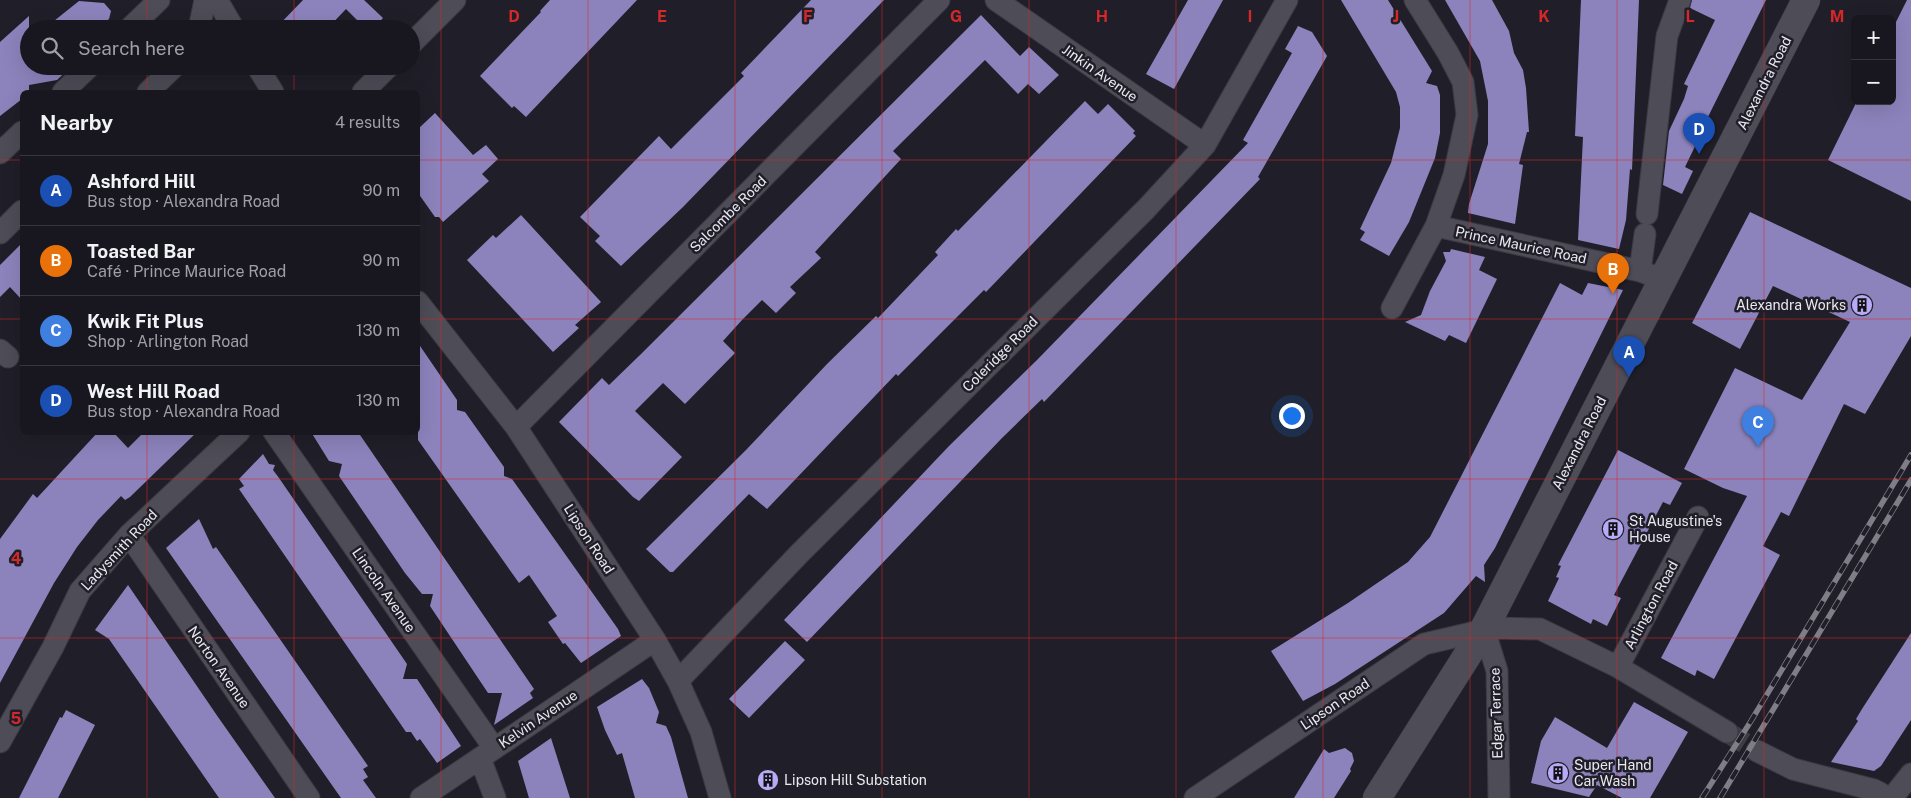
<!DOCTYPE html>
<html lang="en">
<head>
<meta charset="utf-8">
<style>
	body { margin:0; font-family:"Public Sans",sans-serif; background:#25242c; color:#f1f3f6 }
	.controls { position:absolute; right:15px; top:15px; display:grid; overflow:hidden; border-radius:8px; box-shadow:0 5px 20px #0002 }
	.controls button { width:45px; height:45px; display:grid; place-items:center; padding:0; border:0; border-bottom:1px solid #36363d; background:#18171f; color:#f1f3f6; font:25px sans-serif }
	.you { position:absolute; left:1291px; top:415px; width:18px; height:18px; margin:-12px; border:4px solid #fff; border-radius:50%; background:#1a73e8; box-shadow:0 0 0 8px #1a73e833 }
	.badge { display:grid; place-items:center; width:32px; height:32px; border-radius:50%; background:#1a73e8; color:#fff; font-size:16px; font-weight:700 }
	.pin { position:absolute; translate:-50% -41px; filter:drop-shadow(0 1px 2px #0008) }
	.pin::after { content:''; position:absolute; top:26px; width:18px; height:15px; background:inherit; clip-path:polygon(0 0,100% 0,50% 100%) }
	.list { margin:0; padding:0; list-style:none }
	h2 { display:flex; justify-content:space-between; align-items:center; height:65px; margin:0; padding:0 20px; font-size:21px }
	h2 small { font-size:16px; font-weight:400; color:#9f9fa4 }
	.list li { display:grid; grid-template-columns:32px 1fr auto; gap:15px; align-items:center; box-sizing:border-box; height:70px; padding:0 20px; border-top:1px solid #36363d }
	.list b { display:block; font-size:19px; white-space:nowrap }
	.list p { margin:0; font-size:16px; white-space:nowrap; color:#9f9fa4 }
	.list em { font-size:16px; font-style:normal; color:#9f9fa4 }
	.icon { flex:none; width:28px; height:28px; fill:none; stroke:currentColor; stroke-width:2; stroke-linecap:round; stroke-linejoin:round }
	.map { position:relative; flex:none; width:1911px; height:798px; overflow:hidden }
	.search { position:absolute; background:#18171f; box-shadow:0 5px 20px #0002; left:20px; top:20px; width:400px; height:55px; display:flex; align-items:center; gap:12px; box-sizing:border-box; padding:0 18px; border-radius:28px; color:#9f9fa4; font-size:19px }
	.panel { position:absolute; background:#18171f; box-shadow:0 5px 20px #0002; left:20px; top:90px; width:400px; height:345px; border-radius:8px }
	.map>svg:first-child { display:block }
	.building { fill:#8c83bc }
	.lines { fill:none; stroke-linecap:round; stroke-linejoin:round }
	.street-tunnel { stroke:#3e3d47; stroke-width:21; stroke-dasharray:21 11; stroke-linecap:butt }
	.street-casing { stroke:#3b3a42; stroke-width:23 }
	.secondary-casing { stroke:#3b3a42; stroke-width:29 }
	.street { stroke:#4d4c57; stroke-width:21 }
	.secondary { stroke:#4d4c57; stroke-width:28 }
	.rail-casing { stroke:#7f7e86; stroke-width:5.5 }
	.rail { stroke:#201f29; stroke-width:4; stroke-dasharray:11; stroke-linecap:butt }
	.grid { fill:none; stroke:#d62828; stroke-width:1; stroke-opacity:0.55 }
	.labels { text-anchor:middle; stroke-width:5; stroke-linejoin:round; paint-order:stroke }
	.street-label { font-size:14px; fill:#eae9f0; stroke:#201f29 }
	.poi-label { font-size:14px; fill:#eae9f0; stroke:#201f29; text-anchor:start }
	.grid-label { font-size:16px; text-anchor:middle; font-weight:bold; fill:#d62828; stroke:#201f29; stroke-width:5; stroke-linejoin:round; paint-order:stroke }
</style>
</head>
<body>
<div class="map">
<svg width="1911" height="798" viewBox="0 0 1911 798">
	<rect width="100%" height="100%" fill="#201f29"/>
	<path class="building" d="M303,0H364L383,18L373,29H366L346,9L327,29H275Z
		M550,0H637L526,117L514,106L512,108L480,76L541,12L540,11Z
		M811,0H884L683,207L621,266L595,241L600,236L580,217L659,136L671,149L744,76L741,73Z
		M1188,0H1223L1174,89L1146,74Z
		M1341,0H1388L1432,71L1426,83L1437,86L1440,95V133L1435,158L1409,222L1389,256L1360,240L1365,232L1360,229L1391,163L1400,128V107L1396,92Z
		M1445,0H1492L1509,31L1514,53L1523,70L1526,88L1529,132H1527L1519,164L1523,165L1515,224L1468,213L1469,204L1488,144V101L1480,61Z
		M1581,0H1639L1632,170L1630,169L1626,220L1619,249L1578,240L1583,137L1575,136Z
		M1692,0H1766L1700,133L1701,134L1685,167L1693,171L1682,194L1663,185L1669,131L1684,99L1688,86L1684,84L1715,20L1690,8Z
		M1907,0H1911V201L1828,160L1857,101H1892V30Z
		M79,1L104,3L111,11L109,19L96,29H44Z
		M981,15L1020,56L1029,47L1059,75L1039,94L1028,84L1018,94L985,60L893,151L901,159L815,252L821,258L790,287L796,293L776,313L762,300L742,320L723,341L735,353L685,404L663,383L635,411L682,457L639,501L633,497L559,422L602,378L609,385L640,355Z
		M29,16V66H72L57,80L29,85V91L22,92V99L0,116V42Z
		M1298,26L1312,32L1327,56L1258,177L1260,179L1044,402L1042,399L1002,438L807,642L784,620L949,446L1038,359L1248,143L1243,140L1292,53L1285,49Z
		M1085,101L1098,114L1108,104L1135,131L1133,133L1136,136L986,292L984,290L898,376L896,374L767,509L749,494L673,572H670L646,549L746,450L827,364L876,316L878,318L938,255L935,252L956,229L958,231Z
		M435,113L473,155L486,145L498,159L482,174L489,181L443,222L439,217H435L418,193V129Z
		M1750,212L1911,288V336L1865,414L1844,404L1789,516L1781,512L1763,546L1780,555L1714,679L1697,670L1695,676L1661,658L1747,496L1723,488L1684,469L1735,368L1802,400L1850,322L1773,286L1740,349L1692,323Z
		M521,215L601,302L575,325L579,328L553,352L467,260L493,235L496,238Z
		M22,243V300L10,287L0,297V265Z
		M1451,249L1485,257L1479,270L1497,279L1466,343L1449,335L1445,341L1405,322L1421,315L1430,291L1446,261L1443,252H1450Z
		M1560,283L1582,295L1588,283L1623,290L1495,548L1484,565L1485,582L1476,576L1444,613L1335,684L1303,701L1271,651L1348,603L1408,562L1430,537Z
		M418,343L457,400V410L465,412L504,467V476L512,479L618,629L621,636L581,663L565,643L563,644L548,622L557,616L529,575L519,583L418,440Z
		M98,432H113L128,448L144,432H197L130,497L125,500L121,496L98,520L77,547L54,583L0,683V539L33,494L37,498Z
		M311,432H358L534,689L530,693L533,698L494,725L502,693H488L430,606L433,594H422L405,573L339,476L342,464L329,461Z
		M1618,450L1682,483L1670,505L1663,502L1614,595L1621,598L1607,626L1593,619L1591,624L1548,601L1559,578L1556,577L1561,566L1558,565Z
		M263,454L269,464L275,465L273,470L279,478L407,664L403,679H417L461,746L437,763L420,739L417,741L411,732H406L239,489L244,486L239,479Z
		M199,519L213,549L216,547L368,766L363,769L368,777L363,780L376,798H341L166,548Z
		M128,585L218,717L275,798H219L109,639L95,630Z
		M1911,633V720L1881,766L1874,771L1831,762L1858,721L1856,719L1862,709Z
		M785,641L805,660L749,718L729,699Z
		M642,679L649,688L659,712L656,723L666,726L671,737L688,798H635L622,753L617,755L605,730L597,707Z
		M1634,702L1688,732L1650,798H1622L1597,785L1589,797L1531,783L1541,741L1555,717L1607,748Z
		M66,710L95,725L58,798H19L60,717L62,718Z
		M551,738L570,798H529L518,761Z
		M1345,748L1352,753L1354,761L1350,769L1351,771L1334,798H1294L1324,749L1329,753Z"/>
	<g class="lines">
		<path class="street-tunnel" d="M1727,732L1757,751"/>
		<g class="street-casing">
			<path id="street" d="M217,0L234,29
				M996,0L1205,145
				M129,29L159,0
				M199,29L205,0
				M411,44L455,0
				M257,66L273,92
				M63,92L90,66
				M148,92L175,66
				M363,92L389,66
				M0,153L22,132
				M1647,214L1667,36L1680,0
				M1436,226L1640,271L1664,280
				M0,233L22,211
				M1640,271L1645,234
				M418,302L516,427L655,640L678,681L701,732L720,798
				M1392,308L1436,226L1454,175L1467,115L1463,82L1448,53L1415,0
				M0,350L8,357
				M516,427L939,0
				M274,432L494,748
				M129,535L309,798
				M1484,629L1497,671L1499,798
				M1618,667L1698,517
				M678,681L799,554L1146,209L1205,145L1287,0
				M0,742L53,647L80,591L129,535L239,432
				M1757,751L1793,769L1874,790L1880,793L1883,798
				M480,758L495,798
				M421,798L655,640
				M1195,798L1424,644L1493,628L1540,629L1618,667L1727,732
				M1892,798L1911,774"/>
		</g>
		<g class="secondary-casing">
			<path id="secondary" d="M1377,798L1484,629L1806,0"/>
		</g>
		<use href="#street" class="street"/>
		<use href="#secondary" class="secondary"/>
		<g class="rail-casing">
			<path id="rail" d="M1702,798L1751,721L1911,455
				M1720,798L1911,480"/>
		</g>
		<use href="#rail" class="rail"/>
	</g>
	<path class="grid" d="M147,0V29M294,0V29M441,0V798M588,0V798M735,0V798M882,0V798M1029,0V798M1176,0V798M1323,0V798M1470,0V798M1617,0V798M1764,0V798M147,66V92M294,66V92M0,160H22M418,160H1911M0,319H22M418,319H1911M147,432V798M294,432V798M0,479H1911M0,638H1911"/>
	<defs>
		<g id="building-disc" transform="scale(1.125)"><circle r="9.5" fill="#b7abf8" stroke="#201f29"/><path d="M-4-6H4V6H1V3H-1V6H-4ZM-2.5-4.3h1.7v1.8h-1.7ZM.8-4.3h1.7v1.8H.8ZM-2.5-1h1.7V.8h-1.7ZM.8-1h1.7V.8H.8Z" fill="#111"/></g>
	</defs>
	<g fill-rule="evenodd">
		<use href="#building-disc" x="1862" y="305"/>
		<use href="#building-disc" x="1613" y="529"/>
		<use href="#building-disc" x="1558" y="773"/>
		<use href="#building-disc" x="768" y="780"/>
	</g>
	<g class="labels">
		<g class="street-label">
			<text transform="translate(1100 73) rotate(35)" y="5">Jinkin Avenue</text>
			<text transform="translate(1764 83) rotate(-63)" y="5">Alexandra Road</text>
			<text transform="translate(728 214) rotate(-45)" y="5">Salcombe Road</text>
			<text transform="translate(1521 245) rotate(12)" y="5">Prince Maurice Road</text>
			<text transform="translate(1000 354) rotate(-45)" y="5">Coleridge Road</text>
			<text transform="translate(1579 443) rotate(-63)" y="5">Alexandra Road</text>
			<text transform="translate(589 539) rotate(57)" y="5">Lipson Road</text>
			<text transform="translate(119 550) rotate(-47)" y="5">Ladysmith Road</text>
			<text transform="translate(384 590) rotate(55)" y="5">Lincoln Avenue</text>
			<text transform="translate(1651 605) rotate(-62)" y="5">Arlington Road</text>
			<text transform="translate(219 667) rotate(55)" y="5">Norton Avenue</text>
			<text transform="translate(1335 704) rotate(-34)" y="5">Lipson Road</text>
			<text transform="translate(1496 713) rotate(-92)" y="5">Edgar Terrace</text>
			<text transform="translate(538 719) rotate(-34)" y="5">Kelvin Avenue</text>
		</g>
		<g class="poi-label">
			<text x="1846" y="310" text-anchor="end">Alexandra Works</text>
			<text x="1629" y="526">St Augustine's<tspan x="1629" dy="16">House</tspan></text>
			<text x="1574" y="770">Super Hand<tspan x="1574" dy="16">Car Wash</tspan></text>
			<text x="784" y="785">Lipson Hill Substation</text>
		</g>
	</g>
	<g class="grid-label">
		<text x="514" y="22">D</text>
		<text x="662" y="22">E</text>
		<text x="808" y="22">F</text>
		<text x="956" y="22">G</text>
		<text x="1102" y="22">H</text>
		<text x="1250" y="22">I</text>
		<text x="1396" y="22">J</text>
		<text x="1544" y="22">K</text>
		<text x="1690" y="22">L</text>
		<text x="1837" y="22">M</text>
		<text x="16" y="564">4</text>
		<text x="16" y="724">5</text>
	</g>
</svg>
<div class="controls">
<button>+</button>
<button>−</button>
</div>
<div class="you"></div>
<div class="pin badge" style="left:1629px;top:377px;background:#1a4fb4">A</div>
<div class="pin badge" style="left:1613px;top:294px;background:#e8710a">B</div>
<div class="pin badge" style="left:1758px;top:447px;background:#3f7fe0">C</div>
<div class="pin badge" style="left:1699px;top:154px;background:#1a4fb4">D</div>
<div class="search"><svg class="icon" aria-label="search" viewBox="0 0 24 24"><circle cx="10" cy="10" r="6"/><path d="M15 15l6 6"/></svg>Search here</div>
<section class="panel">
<h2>Nearby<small>4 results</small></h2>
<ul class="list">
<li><span class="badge" style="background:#1a4fb4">A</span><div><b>Ashford Hill</b><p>Bus stop · Alexandra Road</p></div><em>90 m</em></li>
<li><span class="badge" style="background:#e8710a">B</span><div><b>Toasted Bar</b><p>Café · Prince Maurice Road</p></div><em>90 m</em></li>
<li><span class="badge" style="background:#3f7fe0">C</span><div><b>Kwik Fit Plus</b><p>Shop · Arlington Road</p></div><em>130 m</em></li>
<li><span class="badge" style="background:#1a4fb4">D</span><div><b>West Hill Road</b><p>Bus stop · Alexandra Road</p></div><em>130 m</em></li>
</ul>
</section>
</div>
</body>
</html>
